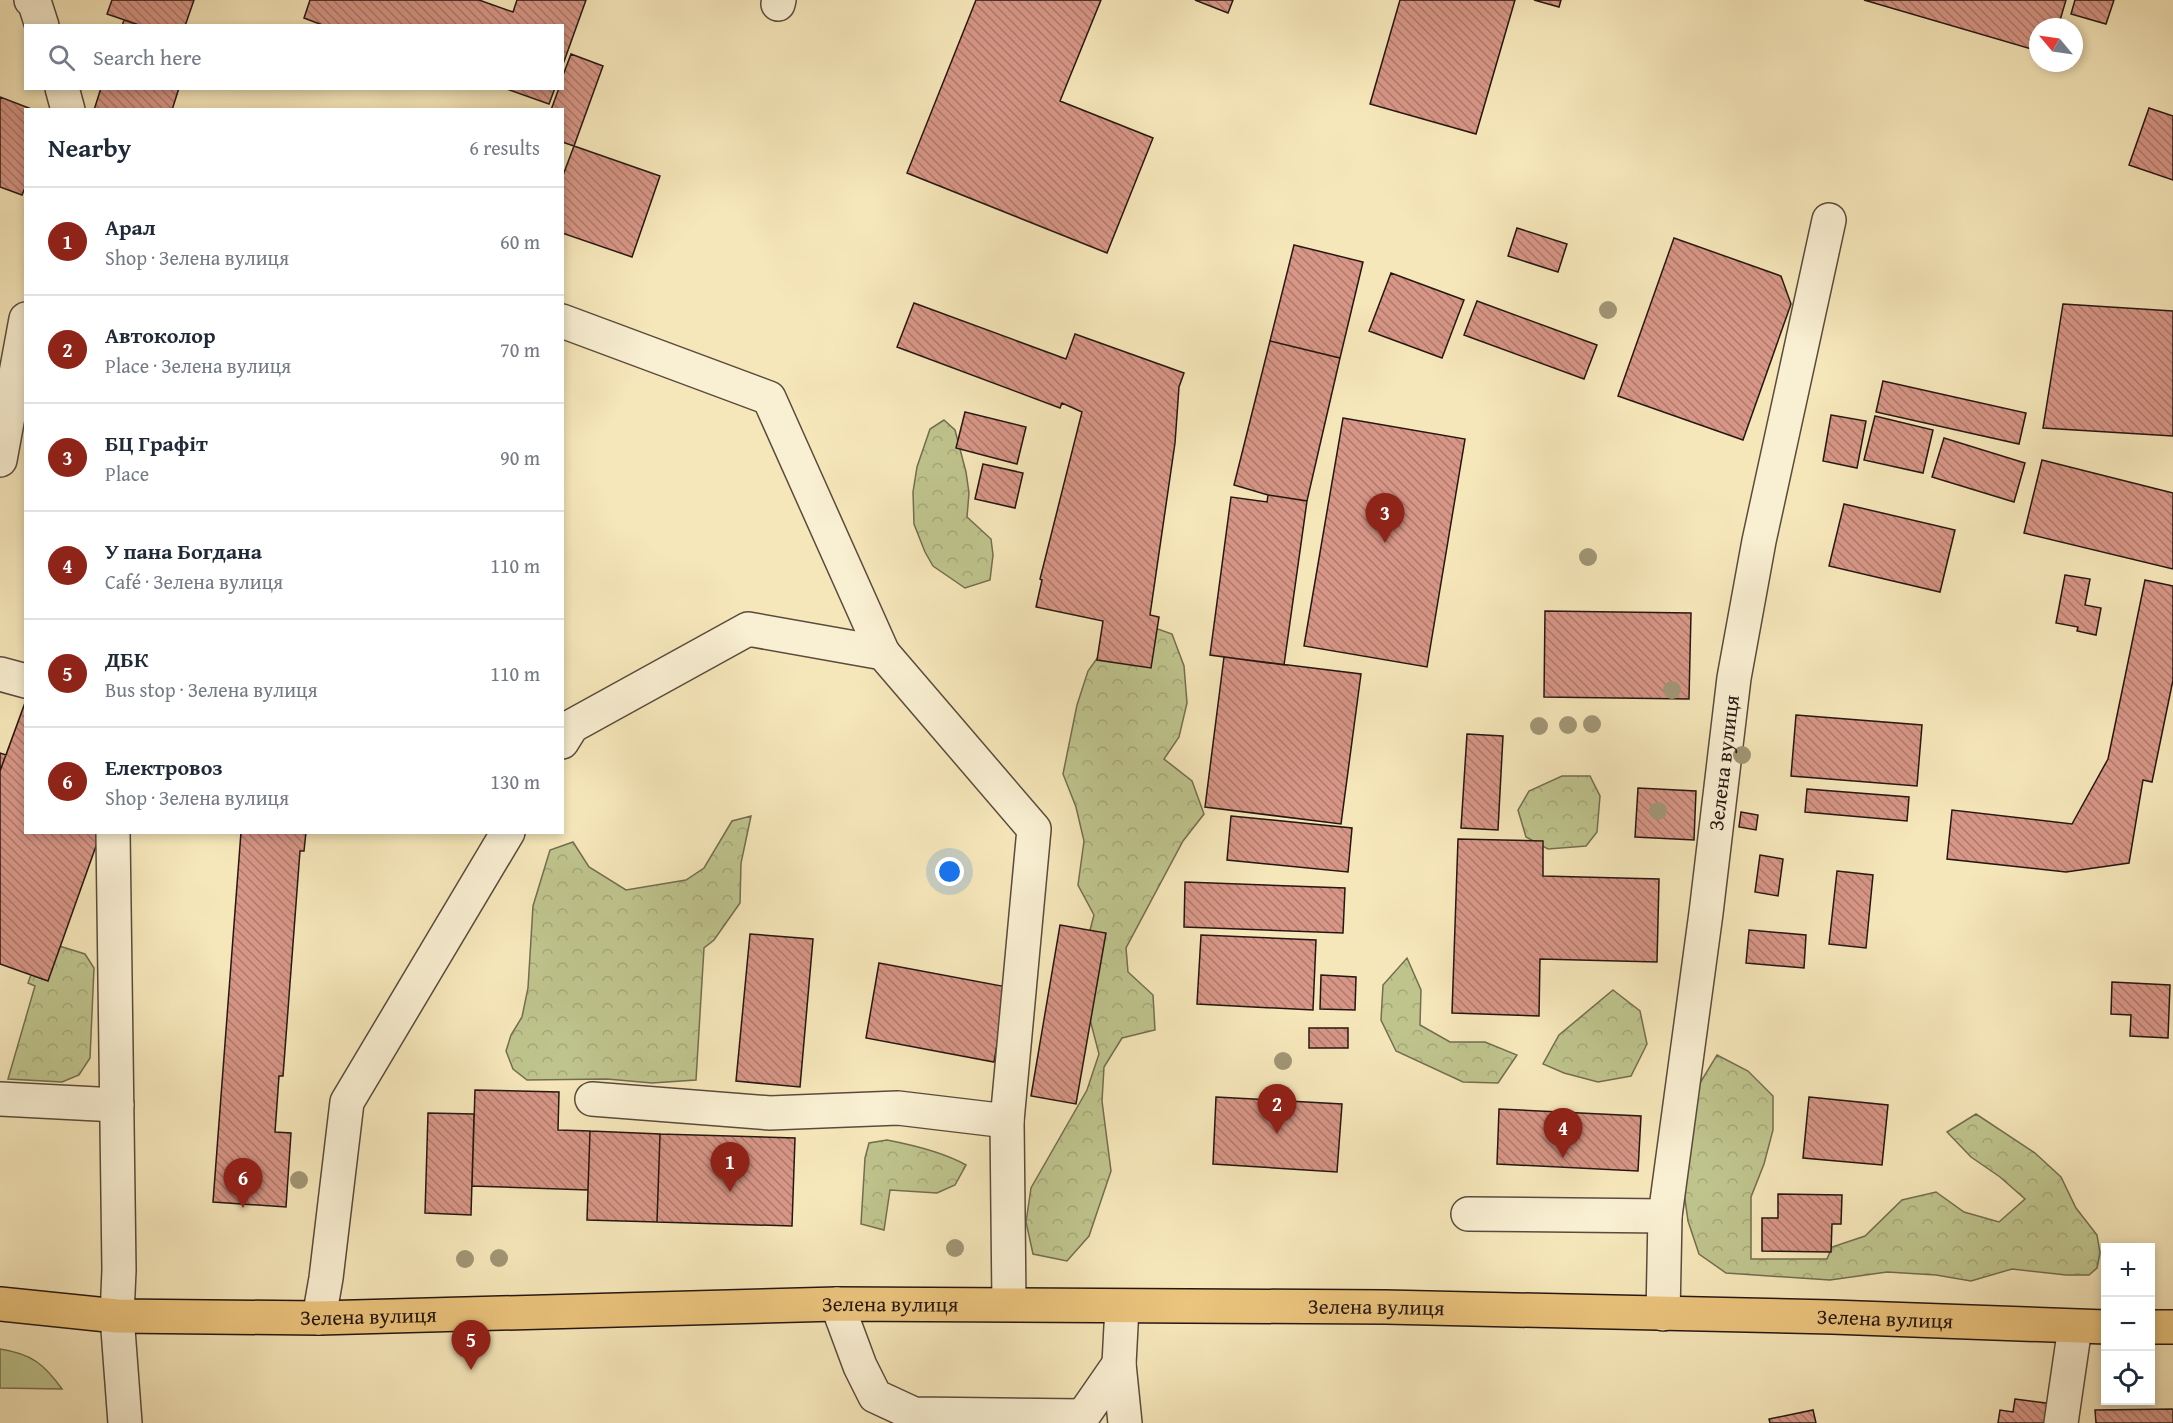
<!DOCTYPE html>
<html lang="en">
<head>
<meta charset="utf-8">
<style>
	body { margin:0; font-family:"Gentium Book Plus",serif; background:#f6f6f7; color:#1f2937 }
	.controls { position:absolute; right:18px; bottom:18px; display:grid; overflow:hidden; border-radius:0px; box-shadow:0 3px 9px #0003 }
	.controls button { width:54px; height:54px; display:grid; place-items:center; padding:0; border:0; border-bottom:2px solid #e0e1e3; background:#fff; color:#1f2937; font:30px sans-serif }
	.compass { position:absolute; left:2029px; top:18px; width:54px; height:54px; border-radius:50%; background:#fff; box-shadow:0 3px 9px #0003; rotate:299deg }
	.you { position:absolute; left:950px; top:872px; width:21px; height:21px; margin:-15px; border:4px solid #fff; border-radius:50%; background:#1a73e8; box-shadow:0 0 0 9px #1a73e833 }
	.badge { display:grid; place-items:center; width:39px; height:39px; border-radius:50%; background:#8f2418; color:#fff; font-size:20px; font-weight:700 }
	.pin { position:absolute; translate:-50% -50px; filter:drop-shadow(0 2px 3px #0008) }
	.pin::after { content:''; position:absolute; top:32px; width:21px; height:18px; background:inherit; clip-path:polygon(0 0,100% 0,50% 100%) }
	.list { margin:0; padding:0; list-style:none }
	h2 { display:flex; justify-content:space-between; align-items:center; height:78px; margin:0; padding:0 24px; font-size:26px }
	h2 small { font-size:20px; font-weight:400; color:#747a83 }
	.list li { display:grid; grid-template-columns:39px 1fr auto; gap:18px; align-items:center; box-sizing:border-box; height:108px; padding:0 24px; border-top:2px solid #e0e1e3 }
	.list b { display:block; font-size:22px; white-space:nowrap }
	.list p { margin:0; font-size:20px; white-space:nowrap; color:#747a83 }
	.list em { font-size:20px; font-style:normal; color:#747a83 }
	.icon { flex:none; width:33px; height:33px; fill:none; stroke:currentColor; stroke-width:2; stroke-linecap:round; stroke-linejoin:round }
	.map { position:relative; flex:none; width:2173px; height:1423px; overflow:hidden }
	.search { position:absolute; background:#fff; box-shadow:0 3px 9px #0003; left:24px; top:24px; width:540px; height:66px; display:flex; align-items:center; gap:15px; box-sizing:border-box; padding:0 21px; border-radius:0px; color:#747a83; font-size:22px }
	.panel { position:absolute; background:#fff; box-shadow:0 3px 9px #0003; left:24px; top:108px; width:540px; height:726px; border-radius:0px }
	.map>svg:first-child { display:block }
	.green { fill:#bfc48d; stroke:#726e50; stroke-width:1.5 }
	.forest { fill:url(#forest-crowns); stroke:#726e50; stroke-width:1.5 }
	.building { fill:url(#building-back-hatch); stroke:#261712; stroke-width:1.5 }
	.lines { fill:none; stroke-linecap:round; stroke-linejoin:round }
	.minor-casing { stroke:#5a4b3c; stroke-width:36 }
	.major-casing { stroke:#261712; stroke-width:36 }
	.minor { stroke:#f9efd2; stroke-width:33 }
	.major { stroke:#ebc47d; stroke-width:33 }
	.tree { fill:#a19675 }
	.labels { text-anchor:middle; stroke-width:5; stroke-linejoin:round; paint-order:stroke }
	.street-label { font-size:21px; fill:#261712; stroke:#f9efd2 }
</style>
</head>
<body>
<div class="map">
<svg width="2173" height="1423" viewBox="0 0 2173 1423">
	<defs>
		<pattern id="forest-crowns" width="20" height="18" patternUnits="userSpaceOnUse" patternTransform="scale(1.5)"><rect width="20" height="18" fill="#bfc48d"/><path d="M2 6a3 3 0 1 1 6 0M12 15a3 3 0 1 1 6 0" fill="none" stroke="#a4a879"/></pattern>
		<pattern id="building-back-hatch" width="6" height="6" patternUnits="userSpaceOnUse" patternTransform="scale(1.5)"><rect width="6" height="6" fill="#d79686"/><path d="M-1 5l2 2M0 0l6 6M5-1l2 2" fill="none" stroke="#ae796c"/></pattern>
	</defs>
	<rect width="100%" height="100%" fill="#f6e7ba"/>
	<filter id="stains"><feTurbulence type="fractalNoise" baseFrequency=".00333" numOctaves="4"/><feColorMatrix values="0 0 0 0 .2 0 0 0 0 .09 0 0 0 0 .02 0 0 0 .5 -.17"/></filter>
	<radialGradient id="worn" r=".72"><stop offset=".6" stop-color="#630" stop-opacity="0"/><stop offset="1" stop-color="#630" stop-opacity=".3"/></radialGradient>
	<path class="green" d="M0,1349C32,1354 44,1364 62,1389L0,1388Z"/>
	<path class="forest" d="M944,420L955,430L966,472L969,493L967,517L991,539L993,555L990,580L965,588L933,566L925,552L914,524L913,492L917,467L930,429Z
		M1138,622L1172,634L1184,666L1187,703L1179,737L1164,759L1192,781L1204,814L1183,841L1126,948L1128,972L1153,995L1155,1030L1122,1038L1104,1067L1102,1101L1111,1171L1089,1236L1067,1261L1033,1254L1026,1222L1031,1188L1087,1090L1099,1054L1081,985L1085,949L1094,915L1078,885L1084,841L1076,807L1063,774L1077,705L1088,671L1108,643Z
		M1562,776H1590L1600,796L1597,832L1586,846L1548,849L1526,837L1518,810L1529,791Z
		M751,816L741,863L740,903L714,940L704,948L696,1080L652,1083L607,1079L527,1080L513,1069L506,1051L511,1035L522,1017L528,988L533,906L550,850L573,842L589,867L626,890L686,880L704,868L732,821Z
		M43,941L85,954L94,968L90,1058L79,1075L62,1082L8,1079L35,986L28,983Z
		M1407,958L1421,990L1420,1025L1450,1042H1485L1517,1055L1498,1083L1463,1082L1396,1051L1381,1020L1383,985Z
		M1613,990L1640,1011L1647,1044L1631,1076L1598,1082L1564,1073L1543,1064L1559,1035Z
		M1717,1055L1748,1071L1773,1096V1130L1764,1164L1751,1197V1259H1827L1832,1247L1865,1236L1902,1200L1936,1192L1964,1212L1999,1222L2025,1199L2000,1177L1971,1157L1947,1132L1976,1114L2035,1153L2061,1177L2076,1208L2097,1235L2100,1253L2097,1268L2089,1275H2066L2012,1269L1971,1281L1936,1275L1887,1272L1830,1280L1726,1273L1699,1254L1688,1221L1683,1185L1680,1116Z
		M887,1140C913,1145 943,1152 966,1165L955,1185L937,1193L890,1190L884,1230L861,1224L865,1158L869,1143Z"/>
	<path class="building" d="M112,0H194L185,26H142L107,14Z
		M310,0H479L513,12L517,0H586L562,67V26H325L304,18Z
		M976,0H1101L1060,101L1153,138L1107,253L907,173Z
		M1195,0H1233L1228,13Z
		M1400,0H1515L1476,134L1370,104Z
		M1534,0H1561L1559,7Z
		M1864,0H2066L2058,27H2038V51Z
		M2075,0H2114L2106,24L2071,14Z
		M124,20L142,26H122Z
		M571,54L603,66L574,146L562,142V110H551L559,88H562V78Z
		M101,88H179L172,110H94Z
		M504,88H555L549,104Z
		M0,97L34,110H26V185L22,195L0,187Z
		M2149,108L2173,116V180L2129,165Z
		M574,146L660,176L632,257L562,233V178Z
		M1517,228L1567,244L1558,272L1508,256Z
		M1674,238L1781,276L1791,304L1743,440L1618,396Z
		M1294,245L1363,262L1340,358L1270,341Z
		M1391,273L1464,300L1442,358L1369,331Z
		M1477,301L1597,345L1584,379L1464,335Z
		M914,303L1066,359L1075,334L1184,373L1179,387L1175,443L1150,615L1159,617L1151,668L1097,660L1103,621L1036,607L1042,580L1040,579L1082,412L1062,403L1060,408L897,347Z
		M2063,304L2173,311V436L2043,428Z
		M1270,341L1340,358L1307,501L1268,495L1234,485Z
		M1883,381L2026,413L2019,444L1876,412Z
		M965,412L1026,427L1017,464L956,448Z
		M1831,415L1866,421L1857,468L1823,461Z
		M1875,416L1933,430L1923,473L1864,460Z
		M1343,418L1465,439L1427,667L1304,646Z
		M1944,438L2025,463L2014,502L1932,477Z
		M2042,460L2173,493V569L2024,533Z
		M983,464L1023,473L1015,508L975,499Z
		M1268,495L1307,501L1284,665L1210,655L1231,497L1267,502Z
		M1844,504L1955,530L1940,592L1829,566Z
		M2065,575L2090,579L2085,605L2101,608L2096,635L2077,631L2078,627L2056,623Z
		M2145,580L2173,586V680L2152,782L2143,780L2129,863L2066,872L1947,859L1952,810L2072,824L2108,759Z
		M1545,611L1691,613L1689,699L1544,697Z
		M1224,657L1361,674L1341,824L1205,807Z
		M26,700V832H101L48,981L0,964V753L6,755Z
		M26,700V832H101L48,981L0,964V771Z
		M1796,715L1922,725L1917,786L1791,776Z
		M1467,734L1503,736L1498,830L1461,828Z
		M1638,788L1696,791L1694,840L1635,837Z
		M1807,789L1909,797L1907,821L1805,812Z
		M1741,812L1758,815L1756,830L1739,827Z
		M1231,816L1352,828L1348,872L1227,860Z
		M241,832H306L304,851H300L283,1076H279L275,1132L291,1133L286,1207L213,1202Z
		M1458,839L1543,841V876L1659,879L1657,962L1540,959L1539,1016L1452,1013Z
		M1760,855L1783,859L1778,896L1755,892Z
		M1837,871L1873,875L1866,948L1829,944Z
		M1185,882L1345,888L1343,933L1184,927Z
		M1060,925L1106,933L1076,1104L1031,1096Z
		M1749,930L1806,935L1804,968L1746,963Z
		M750,934L813,939L800,1087L736,1081Z
		M1201,935L1316,940L1313,1010L1197,1004Z
		M879,963L1007,987L994,1062L866,1038Z
		M1321,975L1356,977L1355,1010L1320,1009Z
		M2112,982L2170,985L2168,1038L2130,1036L2131,1015L2111,1014Z
		M1309,1028H1348V1048H1309Z
		M475,1090L559,1092L558,1130L590,1131L588,1190L472,1186Z
		M1216,1097L1342,1104L1337,1172L1213,1164Z
		M1809,1097L1888,1105L1882,1165L1803,1158Z
		M1499,1109L1641,1116L1638,1171L1497,1164Z
		M428,1113L474,1114L471,1215L425,1213Z
		M590,1131L660,1134L657,1222L587,1220Z
		M660,1134L795,1138L792,1226L657,1222Z
		M1778,1194L1842,1195L1841,1224H1832L1831,1252L1762,1251V1218H1778Z
		M2015,1399L2054,1404L2052,1423H1998L2000,1410L2013,1412Z
		M2173,1409V1423H2096L2095,1410Z
		M1813,1410L1816,1423H1770L1769,1419Z"/>
	<g class="lines">
		<g class="minor-casing">
			<g id="minor">
				<path d="M31,0L34,1L42,26"/>
				<path d="M778,4L779,0"/>
				<path d="M62,88L68,110"/>
				<path d="M562,321L769,398L883,653"/>
				<path d="M0,460L26,319"/>
				<path d="M0,674L26,681"/>
				<path d="M562,742L572,726L748,629L883,653L1034,829L1007,1121L1009,1304"/>
				<path d="M113,832L119,1270L117,1316L125,1423"/>
				<path d="M0,1099L117,1105"/>
				<path d="M592,1099L770,1113L898,1108L1007,1121"/>
				<path d="M1468,1214L1665,1216"/>
				<path d="M837,1304L860,1366L875,1396L914,1414L1083,1416L1119,1364"/>
				<path d="M1122,1307L1119,1364L1125,1423"/>
				<path id="s1" d="M1663,1314L1665,1216L1706,913L1734,678L1759,541L1829,220"/>
				<path d="M319,1318L326,1278L347,1102L508,832"/>
				<path d="M2061,1423L2075,1327"/>
			</g>
		</g>
		<g class="major-casing">
			<g id="major">
				<path id="s2" d="M0,1304L117,1316L319,1318L837,1304L1385,1307L1832,1317L2106,1327"/>
				<path d="M2150,1327H2173"/>
			</g>
		</g>
		<use href="#minor" class="minor"/>
		<use href="#major" class="major"/>
	</g>
	<g class="tree">
		<circle cx="1608" cy="310" r="9"/>
		<circle cx="1588" cy="557" r="9"/>
		<circle cx="1672" cy="690" r="9"/>
		<circle cx="1592" cy="724" r="9"/>
		<circle cx="1568" cy="725" r="9"/>
		<circle cx="1539" cy="726" r="9"/>
		<circle cx="1742" cy="755" r="9"/>
		<circle cx="1658" cy="811" r="9"/>
		<circle cx="1283" cy="1061" r="9"/>
		<circle cx="299" cy="1180" r="9"/>
		<circle cx="955" cy="1248" r="9"/>
		<circle cx="499" cy="1258" r="9"/>
		<circle cx="465" cy="1259" r="9"/>
	</g>
	<g class="labels">
		<g class="street-label">
			<text dy="7" stroke="none"><textPath href="#s1" startOffset="555">Зелена вулиця</textPath></text>
			<text dy="7" stroke="none"><textPath href="#s2" startOffset="891">Зелена вулиця</textPath></text>
			<text dy="7" stroke="none"><textPath href="#s2" startOffset="1377">Зелена вулиця</textPath></text>
			<text dy="7" stroke="none"><textPath href="#s2" startOffset="369">Зелена вулиця</textPath></text>
			<text dy="7" stroke="none"><textPath href="#s2" startOffset="1886">Зелена вулиця</textPath></text>
		</g>
	</g>
	<rect width="100%" height="100%" filter="url(#stains)"/>
	<rect width="100%" height="100%" fill="url(#worn)"/>
</svg>
<div class="controls">
<button>+</button>
<button>−</button>
<button><svg class="icon" aria-label="locate" viewBox="0 0 24 24"><circle cx="12" cy="12" r="6"/><path d="M12 2v4M12 18v4M2 12h4M18 12h4"/></svg></button>
</div>
<svg class="compass" viewBox="-18 -18 36 36"><path d="M0-13l5 13h-10z" fill="#e53935"/><path d="M0 13l5-13h-10z" fill="#747a83"/></svg>
<div class="you"></div>
<div class="pin badge" style="left:730px;top:1192px">1</div>
<div class="pin badge" style="left:1277px;top:1134px">2</div>
<div class="pin badge" style="left:1385px;top:543px">3</div>
<div class="pin badge" style="left:1563px;top:1158px">4</div>
<div class="pin badge" style="left:471px;top:1370px">5</div>
<div class="pin badge" style="left:243px;top:1208px">6</div>
<div class="search"><svg class="icon" aria-label="search" viewBox="0 0 24 24"><circle cx="10" cy="10" r="6"/><path d="M15 15l6 6"/></svg>Search here</div>
<section class="panel">
<h2>Nearby<small>6 results</small></h2>
<ul class="list">
<li><span class="badge">1</span><div><b>Арал</b><p>Shop · Зелена вулиця</p></div><em>60 m</em></li>
<li><span class="badge">2</span><div><b>Автоколор</b><p>Place · Зелена вулиця</p></div><em>70 m</em></li>
<li><span class="badge">3</span><div><b>БЦ Графіт</b><p>Place</p></div><em>90 m</em></li>
<li><span class="badge">4</span><div><b>У пана Богдана</b><p>Café · Зелена вулиця</p></div><em>110 m</em></li>
<li><span class="badge">5</span><div><b>ДБК</b><p>Bus stop · Зелена вулиця</p></div><em>110 m</em></li>
<li><span class="badge">6</span><div><b>Електровоз</b><p>Shop · Зелена вулиця</p></div><em>130 m</em></li>
</ul>
</section>
</div>
</body>
</html>
